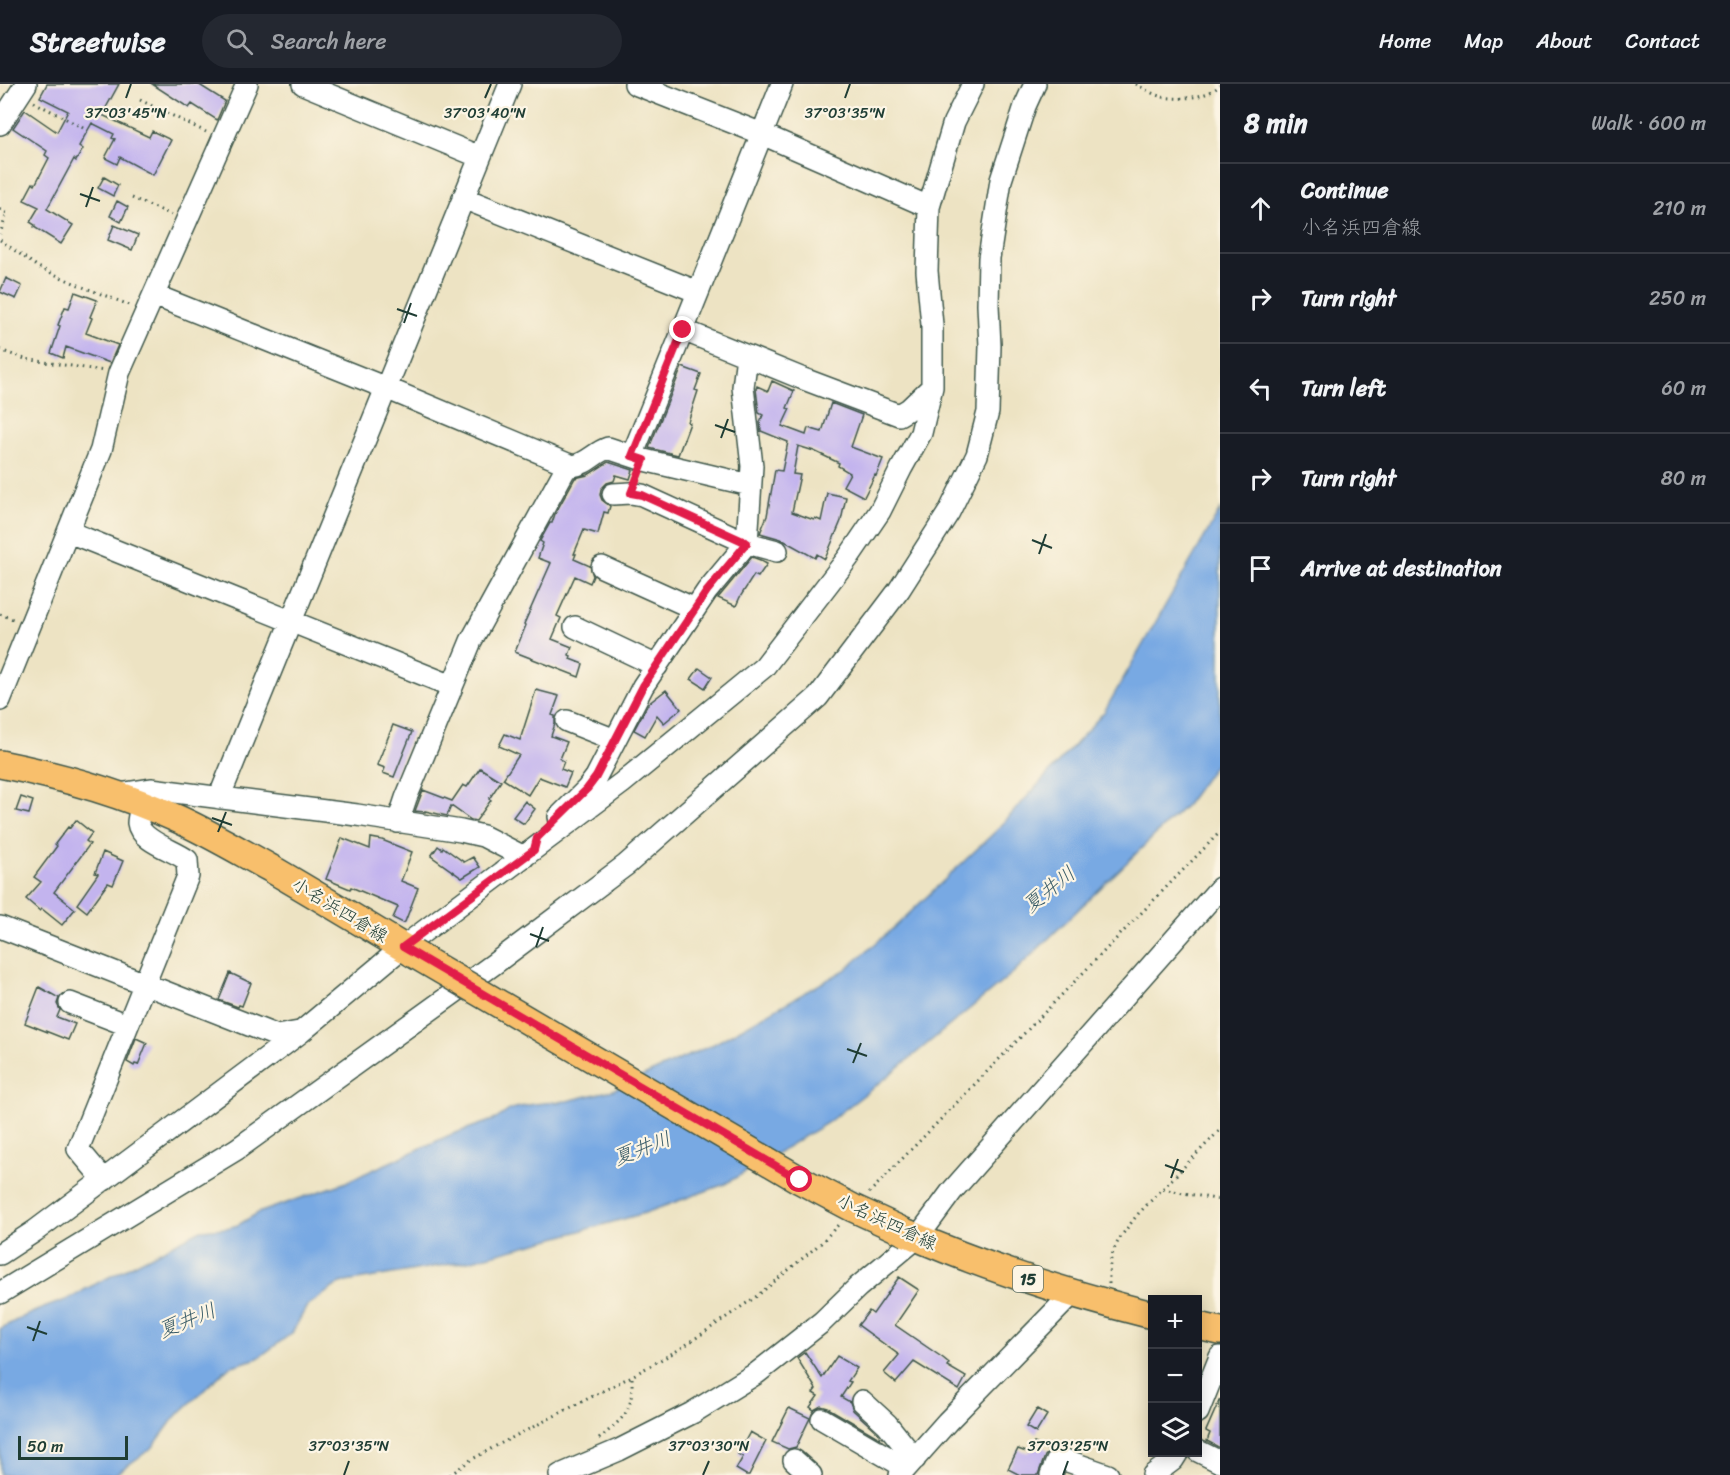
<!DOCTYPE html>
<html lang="en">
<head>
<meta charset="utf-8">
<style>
	body { margin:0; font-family:Sriracha,"Klee One",sans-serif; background:#242831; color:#f1f3f6 }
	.controls { position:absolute; right:18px; bottom:18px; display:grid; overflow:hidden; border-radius:0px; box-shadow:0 3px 15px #0003 }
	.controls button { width:54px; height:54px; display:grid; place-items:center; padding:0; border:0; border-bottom:2px solid #363941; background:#171b24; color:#f1f3f6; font:30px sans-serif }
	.scale { position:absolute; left:18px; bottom:15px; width:110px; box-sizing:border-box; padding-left:6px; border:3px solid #1f3d34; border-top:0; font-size:16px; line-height:21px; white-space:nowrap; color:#1f3d34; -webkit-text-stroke:4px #fcf5e5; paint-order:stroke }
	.stop { position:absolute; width:18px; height:18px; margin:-14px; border:4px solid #e11d48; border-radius:50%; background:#fff }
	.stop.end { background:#e11d48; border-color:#fff; box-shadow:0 2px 6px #0008 }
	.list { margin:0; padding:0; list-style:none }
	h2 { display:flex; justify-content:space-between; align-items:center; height:78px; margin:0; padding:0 24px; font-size:26px }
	h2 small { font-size:20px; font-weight:400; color:#9ea1a6 }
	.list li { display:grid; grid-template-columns:39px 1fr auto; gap:18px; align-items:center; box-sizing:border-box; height:90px; padding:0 24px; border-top:2px solid #363941 }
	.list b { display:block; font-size:22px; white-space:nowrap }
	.list p { margin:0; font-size:20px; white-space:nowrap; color:#9ea1a6 }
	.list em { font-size:20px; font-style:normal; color:#9ea1a6 }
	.icon { flex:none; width:33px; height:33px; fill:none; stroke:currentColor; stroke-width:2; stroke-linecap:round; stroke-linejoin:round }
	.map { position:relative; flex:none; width:1220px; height:1391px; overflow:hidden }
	header { display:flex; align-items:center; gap:36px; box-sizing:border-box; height:84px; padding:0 30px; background:#171b24; border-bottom:2px solid #363941 }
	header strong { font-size:28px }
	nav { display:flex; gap:33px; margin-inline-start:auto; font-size:21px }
	.search { width:420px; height:54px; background:#242831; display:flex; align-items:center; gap:15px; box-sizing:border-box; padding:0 21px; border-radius:33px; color:#9ea1a6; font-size:22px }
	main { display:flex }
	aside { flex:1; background:#171b24 }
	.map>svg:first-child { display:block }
	.water { fill:#78a9e3; stroke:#4c738c; stroke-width:1.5 }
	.building { fill:#c3b4ee }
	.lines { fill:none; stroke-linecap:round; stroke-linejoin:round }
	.minor-casing { stroke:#3e5649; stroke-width:24 }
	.major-casing { stroke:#3e5649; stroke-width:30 }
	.path { stroke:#3e5649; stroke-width:3; stroke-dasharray:1.5 4.5; stroke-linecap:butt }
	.minor { stroke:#fff; stroke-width:21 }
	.major { stroke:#f8bf6c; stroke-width:27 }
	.major-bridge-casing { stroke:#3e5649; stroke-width:30; stroke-linecap:butt }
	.major-bridge { stroke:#f8bf6c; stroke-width:27 }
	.route { stroke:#e11d48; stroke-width:8 }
	.ticks { fill:none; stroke:#1f3d34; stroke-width:2 }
	.labels { text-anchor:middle; stroke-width:4.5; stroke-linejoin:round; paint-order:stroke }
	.shield { fill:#fcf5e5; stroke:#617469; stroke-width:1.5 }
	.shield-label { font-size:16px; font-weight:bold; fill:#1f3d34 }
	.street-label { font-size:18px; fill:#1f3d34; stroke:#fcf5e5 }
	.water-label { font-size:20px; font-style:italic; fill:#3a5d69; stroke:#fcf5e5 }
	.ticks-label { font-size:15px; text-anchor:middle; fill:#1f3d34; stroke:#fcf5e5; stroke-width:4.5; stroke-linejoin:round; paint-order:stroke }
</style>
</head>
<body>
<header>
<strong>Streetwise</strong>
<div class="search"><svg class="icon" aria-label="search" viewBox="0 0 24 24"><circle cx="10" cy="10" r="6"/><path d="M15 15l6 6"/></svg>Search here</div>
<nav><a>Home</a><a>Map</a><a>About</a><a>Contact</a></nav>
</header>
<main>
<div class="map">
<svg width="1220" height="1391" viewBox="0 0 1220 1391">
	<rect width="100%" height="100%" fill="#fcf5e5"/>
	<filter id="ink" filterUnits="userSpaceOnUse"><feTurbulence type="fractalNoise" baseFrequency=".0167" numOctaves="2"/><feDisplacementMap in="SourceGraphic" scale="12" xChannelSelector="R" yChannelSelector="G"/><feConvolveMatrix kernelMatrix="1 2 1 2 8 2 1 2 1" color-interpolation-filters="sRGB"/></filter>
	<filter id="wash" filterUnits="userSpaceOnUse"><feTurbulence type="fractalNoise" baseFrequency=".008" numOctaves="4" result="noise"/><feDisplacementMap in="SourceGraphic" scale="24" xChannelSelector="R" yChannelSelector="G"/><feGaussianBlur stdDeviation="1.35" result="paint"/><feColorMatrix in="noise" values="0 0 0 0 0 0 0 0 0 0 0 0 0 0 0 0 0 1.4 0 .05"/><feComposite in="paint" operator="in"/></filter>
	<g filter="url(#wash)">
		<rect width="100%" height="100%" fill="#ede3c3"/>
		<path class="water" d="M1220,426V674L1186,721L1014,888L886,994L827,1039L725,1100L645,1129L555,1154L468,1177L340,1199L307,1222L292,1249L258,1274L229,1283L174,1334L153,1363L114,1391H0V1245C16,1236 32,1228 49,1222C64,1216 70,1216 84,1206L201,1146L227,1144L238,1141L258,1129L344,1099L450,1051L496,1035L511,1025L534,1020L567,1017L613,1006L714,960L845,886L898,840L997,746L1104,628Z"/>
		<g id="blocks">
			<path class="building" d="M47,0H119L102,31L149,53L152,47L171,56L153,91L120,73L117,80L105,74L115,55L112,54L114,50L92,39L79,62L83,65L76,77L74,75L47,125L73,141L61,160L34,143L35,141L30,138L39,123L24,116L33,99L35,101L49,74L45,71L47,67L13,44L25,26L57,48L68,27L40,13Z
				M152,0H198L225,17L217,36L192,20L189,24Z
				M104,93L118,101L113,112L98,104Z
				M117,117L128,123L121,138L110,132Z
				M114,141L138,151L132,166L108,156Z
				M6,194L22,202L16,215L0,208Z
				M75,208L97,216L90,233L92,234L86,249L118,261L110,279L66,263L63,274L51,269L60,242L58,241L65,223L69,224Z
				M682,283L701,290L695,306L698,307L688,338L690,339L678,371L649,364Z
				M772,297L794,307L787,324L790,325L782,342L806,351L808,344L822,348L831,319L862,331L851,363L883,375L876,392L875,391L864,413L843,402L850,389L838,382L839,379L814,367L798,362L793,390L800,391L792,428L814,436L815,434L821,437L827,409L846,413L841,437L825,475L817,470L815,474L781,455L760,449L767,432L775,386L782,387L788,358L761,347L760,338L763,331L759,329L756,305L757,302L768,307Z
				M608,378L633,386L630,395L616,391L614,397L607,399L601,405L600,411L602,416L610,422L608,429L604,428L598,450L584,446L574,470H576L574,475L590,482L593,492L590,499L575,492L557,532L561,534L552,555L572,563L569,571L571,572L570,575L583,580L579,593L515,568L526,541L524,540L551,479L538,474L543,459L540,457L550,439H552L555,430L575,394L588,391Z
				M752,473L763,477V478L767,480L758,493L754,491L740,513L736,522L718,514Z
				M699,584L712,593L705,604L691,595Z
				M536,606L559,612L552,631L555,632V640L551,652L567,658L560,675L564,677L561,685L571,689L565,703L539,693L528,711L503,695L519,671L499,662L505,650L520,656Z
				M666,606L681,625L664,639L657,631L645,652L634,646L648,620Z
				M393,641L412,648L394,693L383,689L385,684L377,681Z
				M480,684L501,697L489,715L491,716L476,737L471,736L451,722L447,732L425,727V728L415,727L423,706L452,717L463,701L467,703Z
				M21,713L33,717L29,730L16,727Z
				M525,717L535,725L524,740L513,733Z
				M76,736L92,749L86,757L90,760L54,808L75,825L62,841L42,825L40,827L26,815L41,798L34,793L57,762L55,760L68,743L70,744Z
				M342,754L370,765L371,754L382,756L412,768L401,797L418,804L405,838L403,839L393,834L398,823L351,803L350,805L326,795Z
				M438,762L442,765L443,763L464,778L473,773L480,783L462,794L431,772Z
				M103,768L123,777L113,801L108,799L87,828L77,820L98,790L95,789Z
				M230,889L251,899L242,922L239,921L238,923L219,916Z
				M39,903L59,914L57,920L60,926L57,933L75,940L68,956L25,939Z
				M136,954L147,959L138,981L135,980L134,982L127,978Z
				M899,1193L919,1206L895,1241L943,1274L949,1279L947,1282L966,1293L959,1306L914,1278L896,1299L884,1289L899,1271L858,1241L869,1227L873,1230Z
				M805,1268L822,1294L837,1272L857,1284L848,1297L851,1298L841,1313L850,1318L853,1326L878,1349L881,1355L828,1324L821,1322L814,1326L810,1323L818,1312L813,1309L816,1305L797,1274Z
				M1220,1315V1364L1207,1357L1210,1349L1206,1347Z
				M789,1324L810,1334L796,1363L788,1365L772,1358Z
				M1037,1325L1047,1331L1036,1349L1026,1343Z
				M750,1348L766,1357L749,1391H746L736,1385L743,1373L738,1370Z
				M1034,1359L1050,1367L1045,1372L1038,1391H1020L1008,1385L1018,1365L1029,1369Z"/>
		</g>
	</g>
	<g filter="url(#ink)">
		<use href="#blocks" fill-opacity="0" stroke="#3e5649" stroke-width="1.5"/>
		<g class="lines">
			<g class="minor-casing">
				<path id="minor" d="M303,0L480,73
					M635,0L762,50L929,123
					M782,0L683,246L801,294L899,331L909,325L932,303
					M0,40L26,0
					M463,114L698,208
					M154,211L386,304L572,382C586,381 595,368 608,364L644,376L750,401
					M632,372L683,246
					M613,410L631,409L642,411L747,459L777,467
					M69,448L452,602
					M602,483L695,525
					M575,543L657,582
					M0,616L101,366L119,289L247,0
					M567,637L615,656
					M119,710L151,705L357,731L461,747L483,752L524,773
					M219,714L510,0
					M559,733L587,705L596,693L643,602L707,507L747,459L752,382L743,303L747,272
					M398,738L406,714L471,557L568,380
					M0,843L277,952L299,948
					M70,919L127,941
					M104,1096L78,1065L188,792L187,776C174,766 140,757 138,739C138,733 141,725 142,720
					M0,1170L35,1147L301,948L403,863L622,699L764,583L848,474L880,427L901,385L921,349L932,303V241L927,187L929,123L954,38L973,0
					M0,1209L237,1065L494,880L626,781L818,613L899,506L949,428L977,371L988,328L990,262L988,221L989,174L1001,96L1025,22L1035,0
					M862,1317L887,1340L915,1375
					M1198,1328L1220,1273
					M822,1335L906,1384
					M1198,1367L1220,1378
					M794,1376L811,1391
					M560,1391L619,1366L692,1329L757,1289L822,1238L858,1203L918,1153L952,1107L1220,804
					M900,1391L947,1338L1072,1210
					M1051,1391L1057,1377L1062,1375L1108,1391
					M1153,1391L1173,1376L1178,1368"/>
			</g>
			<g class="major-casing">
				<path id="major" d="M0,680C61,692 121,709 178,735C209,749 239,767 270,784C318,812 366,841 414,870
					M907,1149C986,1184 1069,1210 1152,1231
					M1198,1242L1220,1247"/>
			</g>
			<path class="path" d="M1136,0C1144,5 1154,11 1163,13C1180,16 1208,14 1220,1
				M140,16L206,48
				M34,18L85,45
				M132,114L172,131
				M0,125L7,129L0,150
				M0,156L38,183L83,203L132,222
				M0,266L25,275L104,287
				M0,530L15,536
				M1163,1105L1220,1116
				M869,1109L1220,748
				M1109,1200C1108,1166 1118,1156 1138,1130L1220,1046
				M599,1355C626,1331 633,1329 632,1292
				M450,1391L469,1377L494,1363L632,1292L680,1265L757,1212L821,1159L839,1140"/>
			<use href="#minor" class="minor"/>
			<use href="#major" class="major"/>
			<g class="major-bridge-casing">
				<path id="major-bridge" d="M414,870L800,1096L853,1124L907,1149"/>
			</g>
			<use href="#major-bridge" class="major-bridge"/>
		</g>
	</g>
	<g class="lines" filter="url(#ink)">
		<path class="route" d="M683,246L632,372L644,376L631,409L642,411L747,459L707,507L643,602L596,693L587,705L537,754L534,766L403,863L800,1096"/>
	</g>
	<path class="ticks" d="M126,14L131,0M485,14L491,0M845,14L850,0M80,110L100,117M86,123L93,103M397,225L417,232M404,239L411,219M715,341L735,348M721,354L728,335M1032,456L1052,464M1039,470L1046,450M212,734L232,741M218,748L226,728M530,850L549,857M536,863L543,843M847,965L867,972M853,979L861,959M1165,1081L1184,1088M1171,1094L1178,1075M27,1243L47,1250M33,1257L40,1237M344,1391L349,1377M703,1391L709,1377M1063,1391L1068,1377"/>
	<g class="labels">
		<rect class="shield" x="1013" y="1182" width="30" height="26" rx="4.5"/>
		<g class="shield-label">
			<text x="1028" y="1201">15</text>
		</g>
		<g class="street-label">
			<text transform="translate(340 826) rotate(31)" y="6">小名浜四倉線</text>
			<text transform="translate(887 1138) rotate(25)" y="6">小名浜四倉線</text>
		</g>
		<g class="water-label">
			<text transform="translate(1049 805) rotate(-39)" y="7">夏井川</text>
			<text transform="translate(642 1064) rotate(-21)" y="7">夏井川</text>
			<text transform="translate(187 1236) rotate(-22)" y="7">夏井川</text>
		</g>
	</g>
	<g class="ticks-label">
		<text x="126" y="34">37°03'45"N</text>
		<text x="485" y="34">37°03'40"N</text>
		<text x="845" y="34">37°03'35"N</text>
		<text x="349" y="1367">37°03'35"N</text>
		<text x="709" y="1367">37°03'30"N</text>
		<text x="1068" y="1367">37°03'25"N</text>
	</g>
</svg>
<div class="controls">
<button>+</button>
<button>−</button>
<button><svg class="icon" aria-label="layers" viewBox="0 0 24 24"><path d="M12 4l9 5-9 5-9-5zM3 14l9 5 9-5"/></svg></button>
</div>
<div class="scale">50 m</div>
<div class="stop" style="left:800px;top:1096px"></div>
<div class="stop end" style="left:683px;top:246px"></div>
</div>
<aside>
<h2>8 min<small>Walk · 600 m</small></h2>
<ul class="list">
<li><svg class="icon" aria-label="ahead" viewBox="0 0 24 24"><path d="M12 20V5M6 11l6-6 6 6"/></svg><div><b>Continue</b><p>小名浜四倉線</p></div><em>210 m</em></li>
<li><svg class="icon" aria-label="right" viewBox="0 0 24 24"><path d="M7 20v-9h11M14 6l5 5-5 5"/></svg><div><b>Turn right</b></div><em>250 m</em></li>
<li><svg class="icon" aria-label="left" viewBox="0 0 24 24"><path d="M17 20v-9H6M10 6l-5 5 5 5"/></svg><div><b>Turn left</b></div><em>60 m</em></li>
<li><svg class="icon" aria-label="right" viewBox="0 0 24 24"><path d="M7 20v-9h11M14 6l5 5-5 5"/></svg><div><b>Turn right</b></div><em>80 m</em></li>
<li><svg class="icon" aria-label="arrive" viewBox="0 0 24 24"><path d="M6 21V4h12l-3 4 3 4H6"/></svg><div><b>Arrive at destination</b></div></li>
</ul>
</aside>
</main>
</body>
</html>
